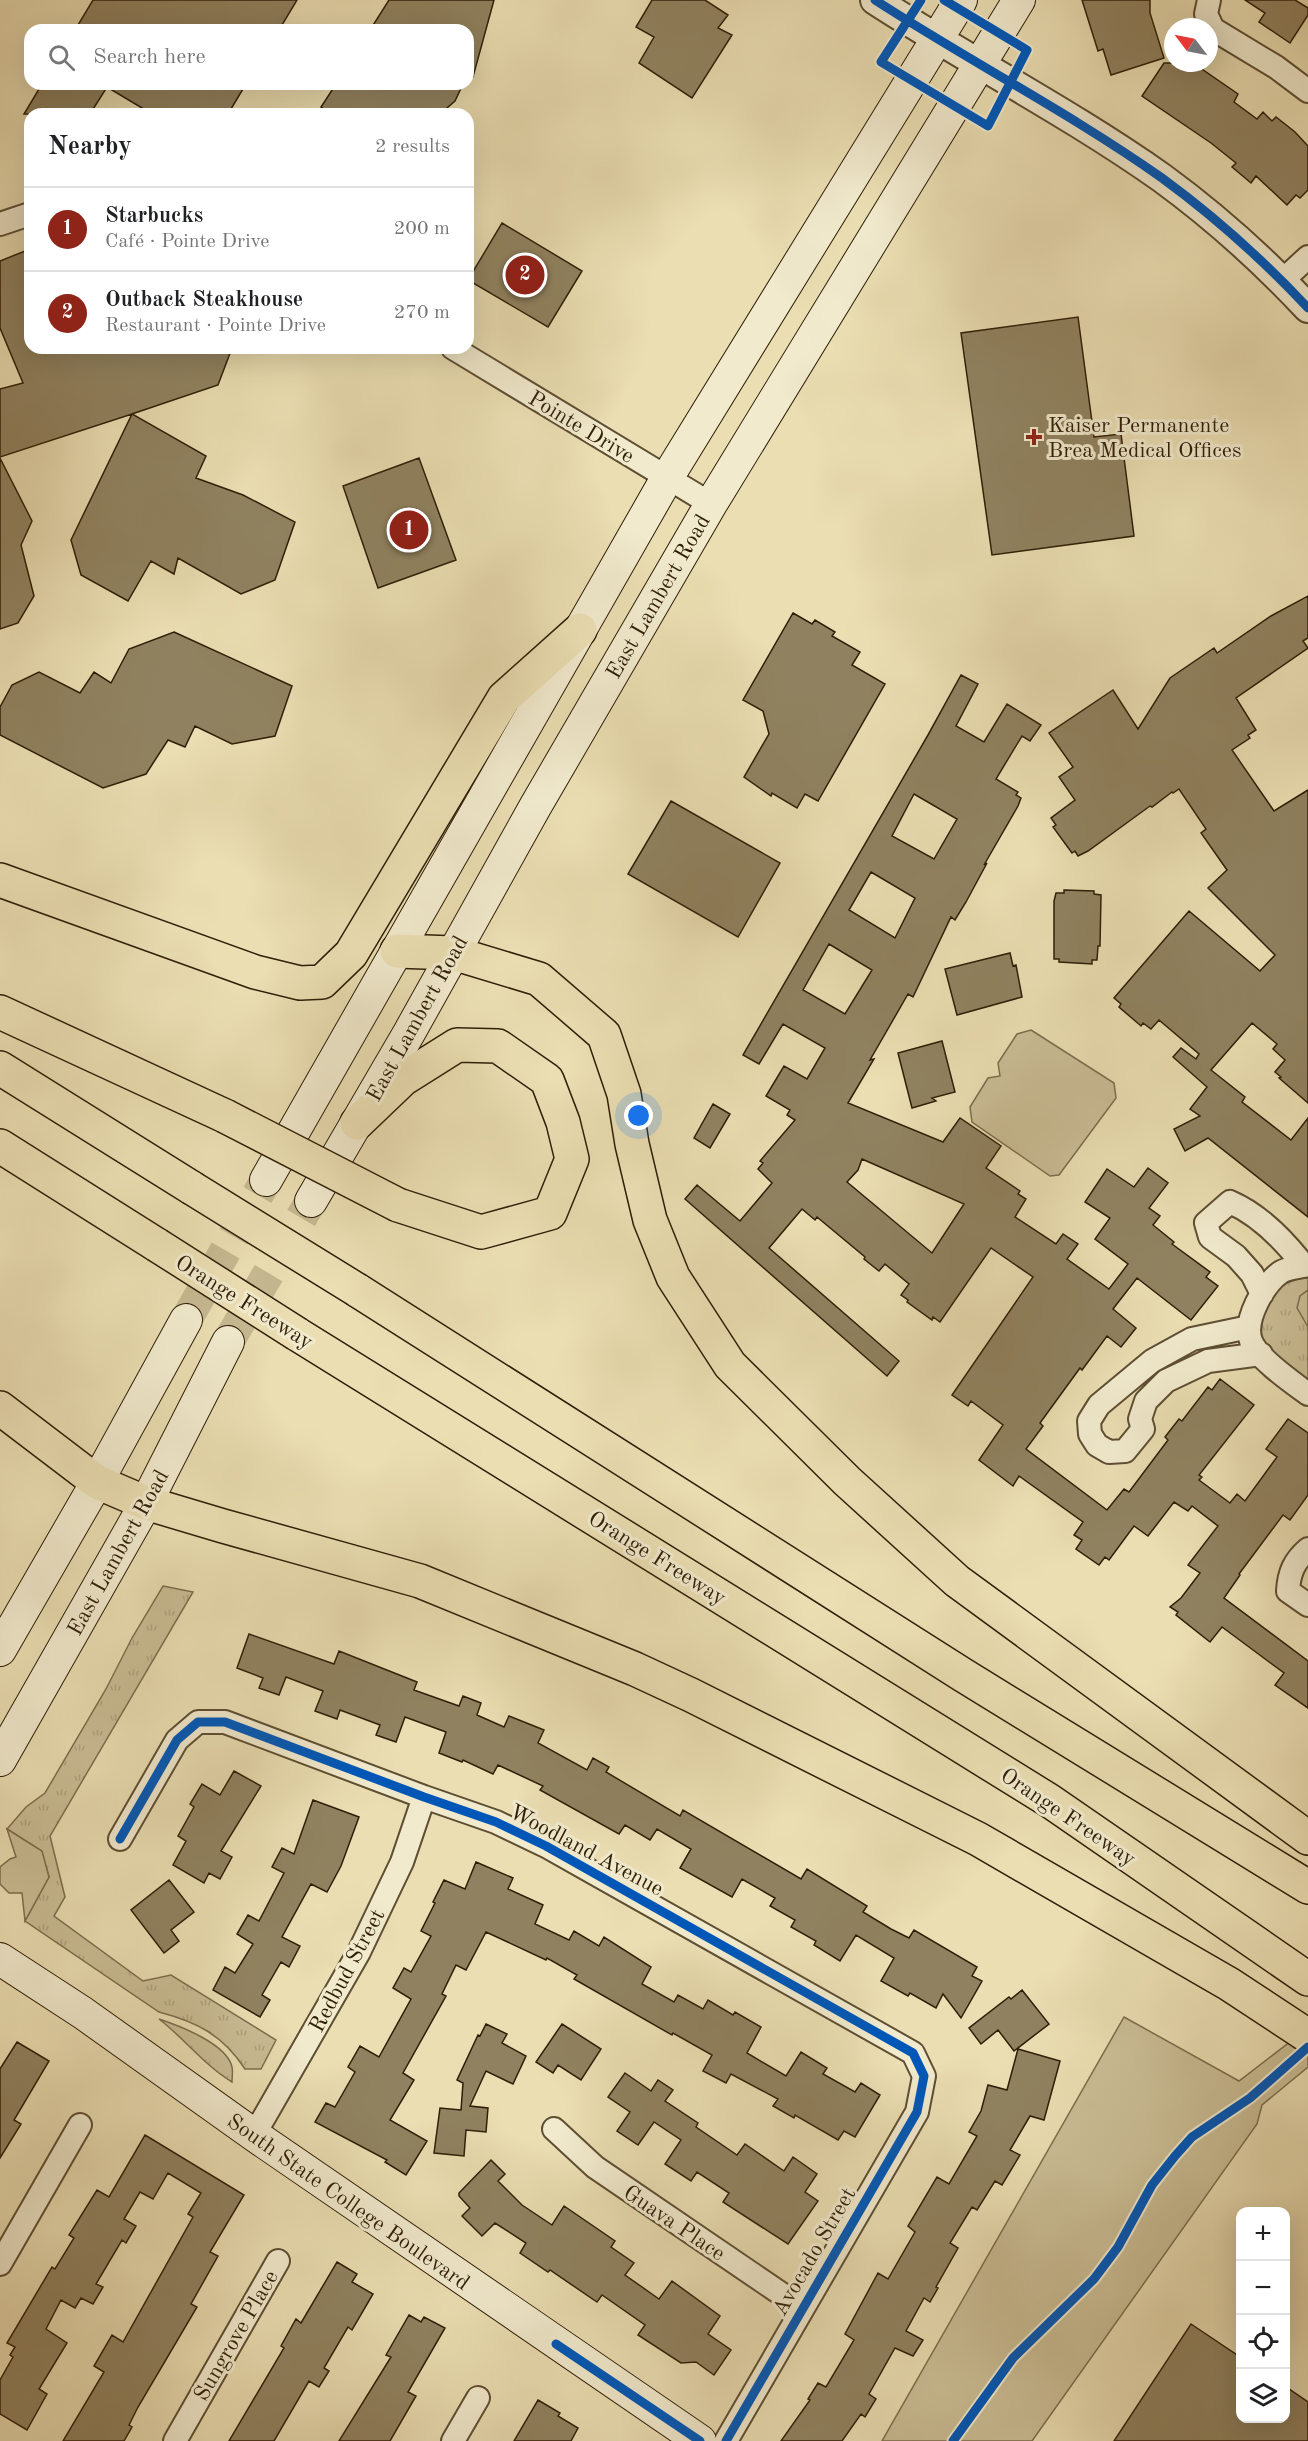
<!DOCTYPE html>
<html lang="en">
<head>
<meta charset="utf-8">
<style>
	body { margin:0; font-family:"Old Standard TT",serif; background:#f6f6f6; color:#202124 }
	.controls { position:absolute; right:18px; bottom:18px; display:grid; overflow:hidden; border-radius:12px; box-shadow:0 6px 24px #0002 }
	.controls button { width:54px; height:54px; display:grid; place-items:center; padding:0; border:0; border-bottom:2px solid #e0e0e0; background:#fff; color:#202124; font:30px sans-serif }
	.compass { position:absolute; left:1164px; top:18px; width:54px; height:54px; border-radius:50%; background:#fff; box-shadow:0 6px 24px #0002; rotate:302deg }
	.you { position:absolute; left:639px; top:1116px; width:21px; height:21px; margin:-15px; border:4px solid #fff; border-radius:50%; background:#1a73e8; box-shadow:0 0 0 9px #1a73e833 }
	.badge { display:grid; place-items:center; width:39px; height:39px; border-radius:50%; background:#8f2418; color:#fff; font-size:20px; font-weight:700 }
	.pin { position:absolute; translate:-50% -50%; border:3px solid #fff; box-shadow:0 2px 6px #0006 }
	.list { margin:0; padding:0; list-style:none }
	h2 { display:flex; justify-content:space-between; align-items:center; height:78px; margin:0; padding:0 24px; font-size:26px }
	h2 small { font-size:20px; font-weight:400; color:#757577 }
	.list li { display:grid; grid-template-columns:39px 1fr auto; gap:18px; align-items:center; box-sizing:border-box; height:84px; padding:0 24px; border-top:2px solid #e0e0e0 }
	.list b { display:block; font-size:22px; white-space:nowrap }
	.list p { margin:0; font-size:20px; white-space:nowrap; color:#757577 }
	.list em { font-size:20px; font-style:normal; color:#757577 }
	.icon { flex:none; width:33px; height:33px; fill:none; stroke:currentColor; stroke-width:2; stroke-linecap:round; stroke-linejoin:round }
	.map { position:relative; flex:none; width:1308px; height:2441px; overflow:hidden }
	.search { position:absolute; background:#fff; box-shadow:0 6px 24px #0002; left:24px; top:24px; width:450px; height:66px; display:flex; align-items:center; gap:15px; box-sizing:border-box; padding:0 21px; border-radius:18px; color:#757577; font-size:22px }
	.panel { position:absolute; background:#fff; box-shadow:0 6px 24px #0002; left:24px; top:108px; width:450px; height:246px; border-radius:18px }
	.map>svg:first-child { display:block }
	.grass { fill:url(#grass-tufts); stroke:#7c6e4e; stroke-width:1.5 }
	.green { fill:#cabd95; stroke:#7c6e4e; stroke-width:1.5 }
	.building { fill:#908260; stroke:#2f1e07; stroke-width:1.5; fill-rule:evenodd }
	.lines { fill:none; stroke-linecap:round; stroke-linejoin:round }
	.secondary-tunnel { stroke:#c5b890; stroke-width:32; stroke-dasharray:32 16; stroke-linecap:butt }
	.minor-casing { stroke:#5e4e32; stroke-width:26 }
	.tertiary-casing { stroke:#5e4e32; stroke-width:32 }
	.secondary-casing { stroke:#2f1e07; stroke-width:34 }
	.motorway-casing { stroke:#2f1e07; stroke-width:36 }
	.minor { stroke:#f1eacd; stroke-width:22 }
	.tertiary { stroke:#f1eacd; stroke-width:28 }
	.secondary { stroke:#f1eacd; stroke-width:32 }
	.motorway { stroke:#eadeb2; stroke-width:33 }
	.motorway-bridge-casing { stroke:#2f1e07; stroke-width:36; stroke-linecap:butt }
	.motorway-bridge { stroke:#eadeb2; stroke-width:33 }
	.cycleway-casing { stroke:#f1eacd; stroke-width:13 }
	.cycleway { stroke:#0057b8; stroke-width:9 }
	.poi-dot { fill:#8f2418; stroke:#f1eacd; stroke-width:2 }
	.labels { text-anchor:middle; stroke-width:6; stroke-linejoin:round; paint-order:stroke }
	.poi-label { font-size:22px; fill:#2f1e07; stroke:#f1eacd; text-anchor:start }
	.street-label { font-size:22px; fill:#2f1e07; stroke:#f1eacd }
</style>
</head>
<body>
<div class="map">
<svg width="1308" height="2441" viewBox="0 0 1308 2441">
	<defs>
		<pattern id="grass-tufts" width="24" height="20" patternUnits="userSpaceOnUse" patternTransform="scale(1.5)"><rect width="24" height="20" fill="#cabd95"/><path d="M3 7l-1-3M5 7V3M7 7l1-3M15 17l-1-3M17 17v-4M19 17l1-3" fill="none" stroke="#aea27f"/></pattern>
	</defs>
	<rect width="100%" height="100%" fill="#eadeb2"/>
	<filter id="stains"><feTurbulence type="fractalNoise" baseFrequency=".00333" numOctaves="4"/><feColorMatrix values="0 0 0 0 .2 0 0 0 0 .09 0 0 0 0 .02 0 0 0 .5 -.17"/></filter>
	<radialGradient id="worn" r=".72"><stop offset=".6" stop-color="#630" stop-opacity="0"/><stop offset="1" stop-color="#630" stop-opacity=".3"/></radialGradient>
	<path class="grass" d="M1308,1275V1383L1273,1355L1261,1335L1264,1305L1279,1286Z
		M163,1586L193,1592L50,1836L65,1897L54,1916L143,1981L171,1975L276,2040L261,2069H245C223,2035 197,2022 159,2012L25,1921L49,1877L41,1851L7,1829L26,1807L45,1793L106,1689L132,1638Z
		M159,2019C180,2026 227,2044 232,2067C233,2071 232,2077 232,2082C204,2065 185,2039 159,2019Z"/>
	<path class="green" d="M1031,1030L1114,1083L1116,1098L1059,1175L1050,1176L972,1122L970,1107L988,1078L1000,1076L998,1063L1017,1034Z
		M1308,1290V1327L1297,1308L1300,1296Z
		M7,1829L42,1851L49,1877L25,1921L22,1893H9L0,1884V1867L10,1859L16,1857Z
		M1124,2017L1239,2081L1308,2028V2067L1262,2105L1257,2124L1032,2441H882Z"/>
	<path class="building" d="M93,0H297L279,30H75Z
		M389,0H494L473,77L468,76V30H370Z
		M652,0H705L728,15L718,28L732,35L692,98L639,63L654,37L636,27Z
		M1082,0H1150V13L1164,58L1111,75L1103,49L1098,51Z
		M1245,0H1295L1308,8V15L1290,43L1259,22L1265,13Z
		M1164,63H1193L1238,94L1234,102L1257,119L1263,112L1272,121L1276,117L1295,132L1308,146V190L1300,198L1296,195L1287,205L1256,176L1251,183L1232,167L1236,163L1211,143L1142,96Z
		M42,84H246L228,114H152L107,87L90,114H24Z
		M336,84H463L455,101L440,114H331L321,107Z
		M502,223L582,271L548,327L468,280Z
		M30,249V348H232L218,385L132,414L206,456L196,478L243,495L295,522L275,580L241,594L178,558L174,574L151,561L128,601L81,575L71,540L132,414L0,457V389L23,383L0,328V261Z
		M1078,317L1094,437L1121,434L1134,536L992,555L961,333Z
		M0,458L32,521L21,545L34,596L18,623L0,629Z
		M419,458L456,560L378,588L343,486Z
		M1308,596V638L1303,641L1308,648L1236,698L1256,730L1248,735L1250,738L1232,750L1274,811L1308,790V1103L1279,1078L1281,1077L1275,1072L1285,1060L1273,1049L1277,1044L1252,1023L1211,1070L1245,1097L1242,1102L1291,1140L1308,1118V1217L1208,1138L1185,1151L1174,1129L1200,1116L1190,1109L1207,1087L1173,1057L1181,1048L1196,1059L1199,1054L1159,1020L1151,1029L1143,1023L1141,1026L1119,1007L1121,1004L1114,998L1189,911L1260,971L1275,955L1208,888L1227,870L1201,833L1206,829L1179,789L1173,793L1172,792L1152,807L1150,806L1088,851L1078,856L1075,851L1072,853L1053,827L1056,825L1051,818L1075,800L1059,777L1073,767L1049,733L1113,690L1138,729L1170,678L1214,648L1217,653L1271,616Z
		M793,613L812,624L815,620L835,632L832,636L860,652L852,665L885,684L818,801L805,794L797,808L772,793L771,796L744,777L769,734L763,711L743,700Z
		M174,632L292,686L275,736L232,744L195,726L185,747L168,740L146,774L103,788L0,735V707L12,685L39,672L80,693L94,672L111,683L129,649Z
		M961,675L978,684L956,726L984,742L1007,704L1041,725L1030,741L1022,736L996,779L1018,792L1016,795L1021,798L1018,806L984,865L987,863L966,902L955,920L951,917L913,997L908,994L870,1060L874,1059L848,1103L943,1142L960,1118L1001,1146L986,1168L1020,1191L1018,1194L1026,1199L1015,1217L1056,1244L1063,1234L1078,1244L1067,1259L1109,1289L1128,1264L1095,1239L1110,1218L1085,1202L1107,1169L1134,1187L1148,1168L1168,1183L1149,1208L1160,1216L1153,1225L1174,1242L1172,1244L1210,1272L1206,1277L1218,1286L1191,1320L1137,1278L1113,1309L1136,1328L1121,1347L1107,1336L1082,1370L1080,1368L1040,1423L1043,1426L1026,1449L1107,1510L1124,1489L1129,1492L1168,1440L1165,1437L1179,1419L1182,1421L1208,1387L1212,1390L1220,1379L1254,1405L1199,1475L1202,1477L1199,1480L1230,1503L1237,1494L1245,1501L1277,1457L1266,1449L1288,1419L1308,1433V1495L1290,1520L1283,1515L1239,1574L1240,1575L1224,1598L1308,1661V1708L1275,1685L1284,1673L1249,1647L1222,1627L1210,1642L1176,1615L1178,1612L1170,1607L1181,1598L1200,1573L1188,1565L1218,1526L1192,1506L1188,1511L1174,1502L1148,1536L1134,1526L1109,1560L1105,1557L1099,1565L1076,1549L1082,1540L1074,1535L1083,1522L1019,1476L1013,1486L979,1460L1003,1425L971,1401L968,1406L952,1395L1033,1277L991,1248L940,1322L933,1317L932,1320L907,1302L908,1300L901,1295L909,1284L885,1264L879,1271L864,1259L865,1257L817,1217L815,1220L802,1209L769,1248L899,1361L887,1376L685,1199L697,1185L740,1221L772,1183L758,1169L763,1163L760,1161L795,1120L787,1115L790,1110L766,1096L784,1066L807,1079L825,1048L783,1024L759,1064L743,1055L928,735ZM914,794L957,819L934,859L892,836ZM871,872L915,898L895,938L849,910ZM829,944L872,970L845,1014L803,990ZM862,1159L964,1204L932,1253L847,1182L858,1170Z
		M671,801L780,863L738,937L628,874Z
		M1064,890L1094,891V894L1101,895L1100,946H1098L1097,960H1092V964L1059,962V959H1054V901L1056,893H1064Z
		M1010,953L1013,966L1016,965L1022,997L957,1015L945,969Z
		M942,1041L955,1092L932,1098L936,1101L912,1108L898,1053Z
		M713,1104L730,1114L710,1148L694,1138Z
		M249,1634L334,1664L339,1651L417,1682L414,1690L459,1706L463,1696L481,1703L477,1715L504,1727L509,1716L544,1730L538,1743L587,1770L593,1758L609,1767L606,1772L680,1816L683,1810L801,1879L807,1869L867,1906L863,1912L891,1929L909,1938L914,1930L977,1967L972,1976L982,1981L961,2018L943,1994L936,2008L910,1993L908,1996L881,1981L894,1958L856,1935L840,1961L814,1945L816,1941L791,1927L795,1920L770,1906L775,1898L742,1879L732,1897L680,1868L691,1849L657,1829L650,1840L625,1825L619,1834L540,1790L543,1786L498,1765L493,1774L463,1760L462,1762L439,1753L446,1732L405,1717L396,1742L376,1735L380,1725L340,1710L337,1719L315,1711L323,1691L286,1677L279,1695L259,1688L263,1678L237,1668Z
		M234,1771L261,1786L221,1851L232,1857L220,1879L209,1873L204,1883L173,1865L186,1841L178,1836L194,1807L190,1804L202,1784L220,1795Z
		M313,1800L359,1817L341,1866L327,1892L311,1884L282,1937L300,1946L289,1967L281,1962L262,1995L270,2000L260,2017L213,1990L225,1967L235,1973L253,1944L237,1934L248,1915L259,1921L284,1873L272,1867L282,1848L294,1854Z
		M476,1862L513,1878L508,1889L543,1905L535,1924L569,1940L574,1931L599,1946L604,1937L651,1967L642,1984L674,2002L678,1995L703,2009L708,2000L733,2015L735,2012L761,2027L747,2053L786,2076L801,2052L827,2068L823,2074L855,2092L861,2083L880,2095L855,2137L844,2131L838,2140L795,2115L794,2118L773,2106L778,2099L731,2074L726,2083L703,2071L712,2055L673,2033L672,2035L574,1979L577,1975L547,1958L546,1960L486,1932L466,1970L456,1965L442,1994L446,1996L403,2073L414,2080L390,2120L427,2141L406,2175L385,2162L387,2160L315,2122L326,2103L335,2107L355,2072L348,2067L360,2046L379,2057L411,1999L393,1988L404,1968L411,1972L431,1936L421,1931L435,1903L433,1902L444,1880L465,1889Z
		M169,1880L194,1912L171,1930L179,1941L164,1953L131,1910Z
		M1022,1990L1049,2024L1014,2051L998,2030L981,2044L969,2028L1009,1997L1011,1999Z
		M486,2024L507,2034L502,2043L526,2056L513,2084L486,2071L470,2106L488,2108L486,2132L466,2130L464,2156L434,2153L440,2108L461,2110L463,2083L457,2080L478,2035L480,2036Z
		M562,2024L601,2049L581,2080L558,2065L553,2073L536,2062Z
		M17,2042L49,2061L14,2120L21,2124L0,2158V2069Z
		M1018,2049L1060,2061L1044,2120L1030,2116L1010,2150L1020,2155L1002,2185L995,2181L977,2210L972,2207L950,2243L958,2248L936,2287L938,2288L930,2302L924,2298L906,2331L923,2340L913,2356L895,2348L869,2394L876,2399L865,2417L861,2414L842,2441H781L810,2400L808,2399L818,2383L826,2387L854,2340L845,2334L878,2273L888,2279L915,2232L908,2226L937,2177L949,2184L977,2136L969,2132L981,2111L988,2085L1007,2090Z
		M625,2073L651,2091L658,2080L673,2090L665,2101L698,2123L696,2127L737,2155L745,2144L784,2171L793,2157L817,2174L805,2192L818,2201L788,2244L723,2202L729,2193L697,2172L691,2181L665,2164L681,2140L654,2122L638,2145L617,2131L630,2112L608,2097Z
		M145,2135L244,2195L210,2252L218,2256L191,2304L197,2307L138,2407L129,2425L132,2427L124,2441H63L104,2372L94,2366L112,2335L123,2342L193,2217L188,2214L201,2193L168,2173L153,2199L140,2192L124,2219L136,2226L126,2243L122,2240L96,2284L103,2287L93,2304L81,2298L75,2308L61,2300L46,2329L67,2343L39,2389L47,2394L27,2430L0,2414V2380L13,2357L10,2355L15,2347L7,2343L52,2267L55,2269L74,2238L69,2235L97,2190L109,2197Z
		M491,2160L505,2174L498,2181L522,2205L552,2225L564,2206L615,2241L611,2247L634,2263L625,2275L659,2299L672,2281L720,2316L708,2334L731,2350L714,2375L696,2362L681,2363L638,2335L645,2325L602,2295L597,2302L550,2270L548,2272L520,2253L526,2243L495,2223L482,2236L462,2216L470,2208L459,2196V2193Z
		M337,2262L357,2274L352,2282L373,2294L352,2330L348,2327L324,2368L329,2371L319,2387L309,2381L274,2441H229L284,2348L281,2346L296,2319L301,2323Z
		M409,2315L421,2322L424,2317L445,2328L408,2392L416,2396L390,2441H339L391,2357L386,2355Z
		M1191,2324L1240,2357V2418H1286V2387L1308,2402V2441H1114Z
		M538,2400L560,2413L558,2416L578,2428L571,2441H514Z"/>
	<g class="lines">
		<path class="secondary-tunnel" d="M186,1320L266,1180
			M228,1342L311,1201"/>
		<g class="minor-casing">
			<path id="minor" d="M1209,0L1206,14L1213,29L1276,67L1308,91
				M0,224L30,214
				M1282,281L1308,257
				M453,348L711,504
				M1308,1265C1300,1267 1288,1268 1281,1272C1264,1284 1243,1320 1251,1341C1257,1358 1293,1383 1308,1394
				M1262,1294L1252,1274L1236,1256L1210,1237L1206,1223L1230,1202C1260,1215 1284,1240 1304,1266
				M1249,1327L1192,1339L1152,1361L1099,1405L1089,1421L1090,1434L1097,1445L1109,1452L1125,1451L1143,1429L1140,1419L1146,1401L1166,1381L1208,1361L1261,1354
				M1308,1549C1294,1561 1289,1573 1288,1591L1308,1605
				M120,1839L177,1740L198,1722H225L424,1797L496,1822L546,1846L913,2053L924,2076L917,2112L726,2441
				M554,2129L595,2167L802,2308
				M254,2135L359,1952L402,1862L424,1797
				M0,2264L80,2125
				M175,2441L278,2261
				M453,2441L478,2398"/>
		</g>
		<g class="tertiary-casing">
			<path id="tertiary" d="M875,0C969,61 1070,113 1162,178C1214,216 1264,261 1308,308"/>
		</g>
		<g class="secondary-casing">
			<path id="secondary" d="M266,1180L667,478L961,0
				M311,1201L409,1033L535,807L711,504L1019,0
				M0,1650L97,1482L186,1320
				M0,1760L146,1503L228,1342
				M0,1959L83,2013L254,2135L700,2441"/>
		</g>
		<g class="motorway-casing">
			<path id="motorway" d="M0,880L255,972L300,983L322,982L351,954L504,698L580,630
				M397,951L453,953L539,979L604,1035L624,1094L632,1144L650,1220L673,1277L730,1365L847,1481L957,1581L1308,1838
				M0,1012L225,1116
				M0,1068L192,1188
				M357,1123L403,1079L457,1045L498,1046L547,1080L563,1122L572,1159L550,1213L481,1232L398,1205
				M0,1146L157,1245
				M357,1290L963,1675L1308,1887
				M297,1334L1050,1801L1308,1979
				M0,1408L97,1482L146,1503L223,1526L420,1581L635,1669L691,1695L978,1839L1229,1984L1308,2036"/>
		</g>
		<use href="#minor" class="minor"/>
		<use href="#tertiary" class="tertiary"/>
		<use href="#secondary" class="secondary"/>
		<use href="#motorway" class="motorway"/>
		<g class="motorway-bridge-casing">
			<path id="motorway-bridge" d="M225,1116L398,1205
				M192,1188L357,1290
				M157,1245L297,1334"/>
		</g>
		<use href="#motorway-bridge" class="motorway-bridge"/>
		<g class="cycleway-casing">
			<path id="cycleway" d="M875,0C969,61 1070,113 1162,178C1214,216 1264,261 1308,308
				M921,0L881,62L988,126L1027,50L944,0
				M120,1839L177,1740L198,1722H225L424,1797L496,1822L546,1846L913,2053L924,2076L917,2112L726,2441
				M556,2344L700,2441
				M953,2441L1013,2358L1094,2279L1118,2247L1152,2185L1175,2156L1192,2137L1250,2098L1308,2047"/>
		</g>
		<use href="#cycleway" class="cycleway"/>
	</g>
	<path class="poi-dot" d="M1031 428h6v6h6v6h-6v6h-6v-6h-6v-6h6z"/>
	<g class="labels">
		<g class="poi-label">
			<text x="1048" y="432">Kaiser Permanente<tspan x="1048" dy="25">Brea Medical Offices</tspan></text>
		</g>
		<g class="street-label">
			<text transform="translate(582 426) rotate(31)" y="8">Pointe Drive</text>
			<text transform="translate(657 596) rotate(-60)" y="8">East Lambert Road</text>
			<text transform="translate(416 1018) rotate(-61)" y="8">East Lambert Road</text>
			<text transform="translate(245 1301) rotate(32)" y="8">Orange Freeway</text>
			<text transform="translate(117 1552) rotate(-61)" y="8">East Lambert Road</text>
			<text transform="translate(658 1557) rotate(32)" y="8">Orange Freeway</text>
			<text transform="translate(1069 1816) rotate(34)" y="8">Orange Freeway</text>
			<text transform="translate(587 1849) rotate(28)" y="8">Woodland Avenue</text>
			<text transform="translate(346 1970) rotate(-62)" y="8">Redbud Street</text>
			<text transform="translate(349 2201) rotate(35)" y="8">South State College Boulevard</text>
			<text transform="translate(675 2222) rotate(34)" y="8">Guava Place</text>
			<text transform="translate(813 2251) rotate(-60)" y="8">Avocado Street</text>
			<text transform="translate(235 2335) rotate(-60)" y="8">Sungrove Place</text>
		</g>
	</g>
	<rect width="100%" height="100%" filter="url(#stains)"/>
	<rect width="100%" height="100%" fill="url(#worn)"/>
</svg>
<div class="controls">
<button>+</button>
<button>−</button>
<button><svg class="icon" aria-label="locate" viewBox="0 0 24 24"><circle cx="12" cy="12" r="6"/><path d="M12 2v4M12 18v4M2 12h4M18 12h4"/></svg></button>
<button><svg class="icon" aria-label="layers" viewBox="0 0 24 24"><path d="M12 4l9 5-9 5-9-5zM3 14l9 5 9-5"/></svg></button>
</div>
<svg class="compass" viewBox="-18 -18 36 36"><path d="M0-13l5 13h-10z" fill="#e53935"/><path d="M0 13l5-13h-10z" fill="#757577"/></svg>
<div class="you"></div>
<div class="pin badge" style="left:409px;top:530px">1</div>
<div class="pin badge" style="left:525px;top:275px">2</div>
<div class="search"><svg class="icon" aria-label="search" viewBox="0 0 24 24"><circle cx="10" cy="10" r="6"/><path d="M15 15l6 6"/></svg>Search here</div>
<section class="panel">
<h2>Nearby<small>2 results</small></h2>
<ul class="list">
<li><span class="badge">1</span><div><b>Starbucks</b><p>Café · Pointe Drive</p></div><em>200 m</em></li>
<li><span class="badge">2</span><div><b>Outback Steakhouse</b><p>Restaurant · Pointe Drive</p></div><em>270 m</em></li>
</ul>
</section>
</div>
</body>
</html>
